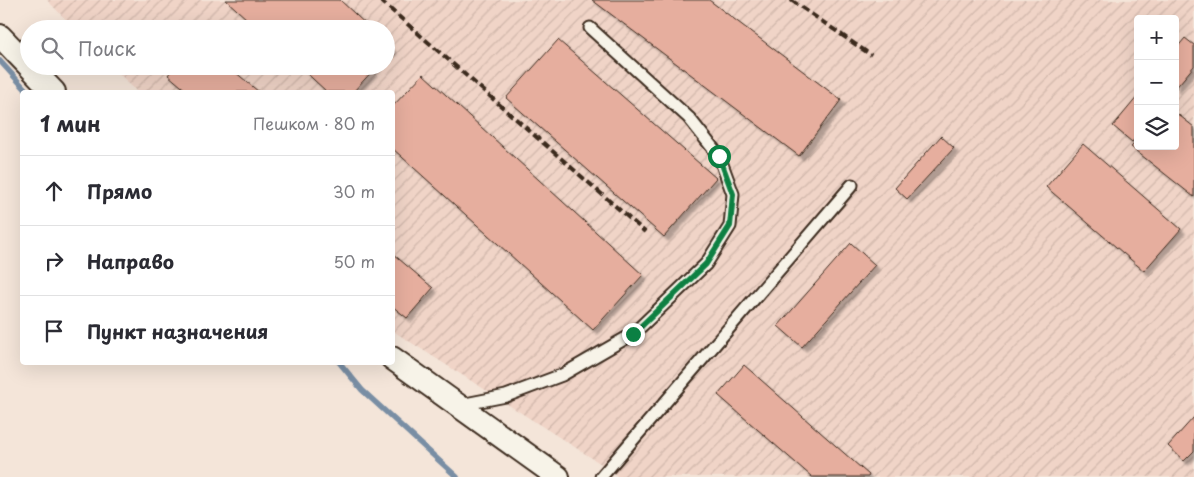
<!DOCTYPE html>
<html lang="ru">
<head>
<meta charset="utf-8">
<style>
	body { margin:0; font-family:"Playpen Sans",sans-serif; background:#f7f7f7; color:#2b2b33 }
	.controls { position:absolute; right:15px; top:15px; display:grid; overflow:hidden; border-radius:5px; box-shadow:0 5px 20px #0002 }
	.controls button { width:45px; height:45px; display:grid; place-items:center; padding:0; border:0; border-bottom:1px solid #e1e1e2; background:#fff; color:#2b2b33; font:25px sans-serif }
	.stop { position:absolute; width:15px; height:15px; margin:-11px; border:4px solid #0b8043; border-radius:50%; background:#fff }
	.stop.end { background:#0b8043; border-color:#fff; box-shadow:0 1px 5px #0008 }
	.list { margin:0; padding:0; list-style:none }
	h2 { display:flex; justify-content:space-between; align-items:center; height:65px; margin:0; padding:0 20px; font-size:21px }
	h2 small { font-size:16px; font-weight:400; color:#7c7c81 }
	.list li { display:grid; grid-template-columns:32px 1fr auto; gap:15px; align-items:center; box-sizing:border-box; height:70px; padding:0 20px; border-top:1px solid #e1e1e2 }
	.list b { display:block; font-size:19px; white-space:nowrap }
	.list em { font-size:16px; font-style:normal; color:#7c7c81 }
	.icon { flex:none; width:28px; height:28px; fill:none; stroke:currentColor; stroke-width:2; stroke-linecap:round; stroke-linejoin:round }
	.map { position:relative; flex:none; width:1194px; height:477px; overflow:hidden }
	.search { position:absolute; background:#fff; box-shadow:0 5px 20px #0002; left:20px; top:20px; width:375px; height:55px; display:flex; align-items:center; gap:12px; box-sizing:border-box; padding:0 18px; border-radius:28px; color:#7c7c81; font-size:19px }
	.panel { position:absolute; background:#fff; box-shadow:0 5px 20px #0002; left:20px; top:90px; width:375px; height:275px; border-radius:5px }
	.map>svg:first-child { display:block }
	.industrial { fill:url(#industrial-furrows); fill-rule:evenodd }
	.lines { fill:none; stroke-linecap:round; stroke-linejoin:round }
	.stream { stroke:#798ea4; stroke-width:5.5 }
	.building { fill:#e6ae9e; stroke:#3b2a1e; filter:url(#shadow) }
	.service-casing { stroke:#3b2a1e; stroke-width:15 }
	.minor-casing { stroke:#3b2a1e; stroke-width:26 }
	.service { stroke:#f7f3e8; stroke-width:11 }
	.minor { stroke:#f7f3e8; stroke-width:22 }
	.rail { stroke:#3b2a1e; stroke-width:4; stroke-dasharray:8 4; stroke-linecap:butt }
	.route { stroke:#0b8043; stroke-width:6 }
</style>
</head>
<body>
<div class="map">
<svg width="1194" height="477" viewBox="0 0 1194 477">
	<defs>
		<pattern id="industrial-furrows" width="10" height="10" patternUnits="userSpaceOnUse" patternTransform="scale(1.25)"><rect width="10" height="10" fill="#f0d4c7"/><path d="M-1 1l2-2M0 10L10 0M9 11l2-2" fill="none" stroke="#cfb6aa"/></pattern>
		<filter id="shadow"><feDropShadow dx="4.5" dy="4.5" stdDeviation="1" flood-color="#0004"/></filter>
	</defs>
	<rect width="100%" height="100%" fill="#f4e5d9"/>
	<filter id="ink" filterUnits="userSpaceOnUse"><feTurbulence type="fractalNoise" baseFrequency=".02" numOctaves="2"/><feDisplacementMap in="SourceGraphic" scale="10" xChannelSelector="R" yChannelSelector="G"/><feConvolveMatrix kernelMatrix="1 2 1 2 8 2 1 2 1" color-interpolation-filters="sRGB"/></filter>
	<g filter="url(#ink)">
		<path class="industrial" d="M47,0H1194V477H618L609,469L393,331L392,92H137L112,66H386V29H75ZM1138,19H1175V146H1138Z"/>
		<g class="lines">
			<path class="stream" d="M0,61L28,92
				M339,362L362,390L457,477"/>
		</g>
		<path class="building" d="M226,0H340L371,29H258Z
			M592,0H709L841,100L799,156Z
			M1185,38L1194,45V66L1175,89V50Z
			M558,40L716,178L664,237L506,98Z
			M386,43L393,49L386,57Z
			M175,66H228L259,92H188L168,75Z
			M299,66H377L353,92H327Z
			M423,74L643,275L593,330L392,148V107Z
			M1138,96V135L1132,142L1113,126Z
			M1175,112L1194,127V197L1131,147L1138,139V146H1175Z
			M941,136L954,148L907,199L895,188Z
			M1083,144L1181,229L1144,271L1046,187Z
			M851,243L875,265L802,347L778,326Z
			M392,253L433,288L407,318L392,306Z
			M744,365L869,475L868,477H812L718,395Z
			M1194,417V451L1184,461L1168,446Z"/>
		<g class="lines">
			<g class="service-casing">
				<path id="service" d="M460,405L506,396L562,375L633,334L706,264L730,226L733,194L719,156L689,118L590,28
					M601,477L852,185"/>
			</g>
			<g class="minor-casing">
				<path id="minor" d="M0,36L54,92
					M392,358L558,477"/>
			</g>
			<use href="#service" class="service"/>
			<use href="#minor" class="minor"/>
			<path class="rail" d="M380,0L645,232
				M791,0L871,55"/>
		</g>
	</g>
	<g class="lines" filter="url(#ink)">
		<path class="route" d="M633,334L706,264L730,226L733,194L719,156"/>
	</g>
</svg>
<div class="controls">
<button>+</button>
<button>−</button>
<button><svg class="icon" aria-label="layers" viewBox="0 0 24 24"><path d="M12 4l9 5-9 5-9-5zM3 14l9 5 9-5"/></svg></button>
</div>
<div class="stop" style="left:719px;top:156px"></div>
<div class="stop end" style="left:633px;top:334px"></div>
<div class="search"><svg class="icon" aria-label="search" viewBox="0 0 24 24"><circle cx="10" cy="10" r="6"/><path d="M15 15l6 6"/></svg>Поиск</div>
<section class="panel">
<h2>1 мин<small>Пешком · 80 m</small></h2>
<ul class="list">
<li><svg class="icon" aria-label="ahead" viewBox="0 0 24 24"><path d="M12 20V5M6 11l6-6 6 6"/></svg><div><b>Прямо</b></div><em>30 m</em></li>
<li><svg class="icon" aria-label="right" viewBox="0 0 24 24"><path d="M7 20v-9h11M14 6l5 5-5 5"/></svg><div><b>Направо</b></div><em>50 m</em></li>
<li><svg class="icon" aria-label="arrive" viewBox="0 0 24 24"><path d="M6 21V4h12l-3 4 3 4H6"/></svg><div><b>Пункт назначения</b></div></li>
</ul>
</section>
</div>
</body>
</html>
